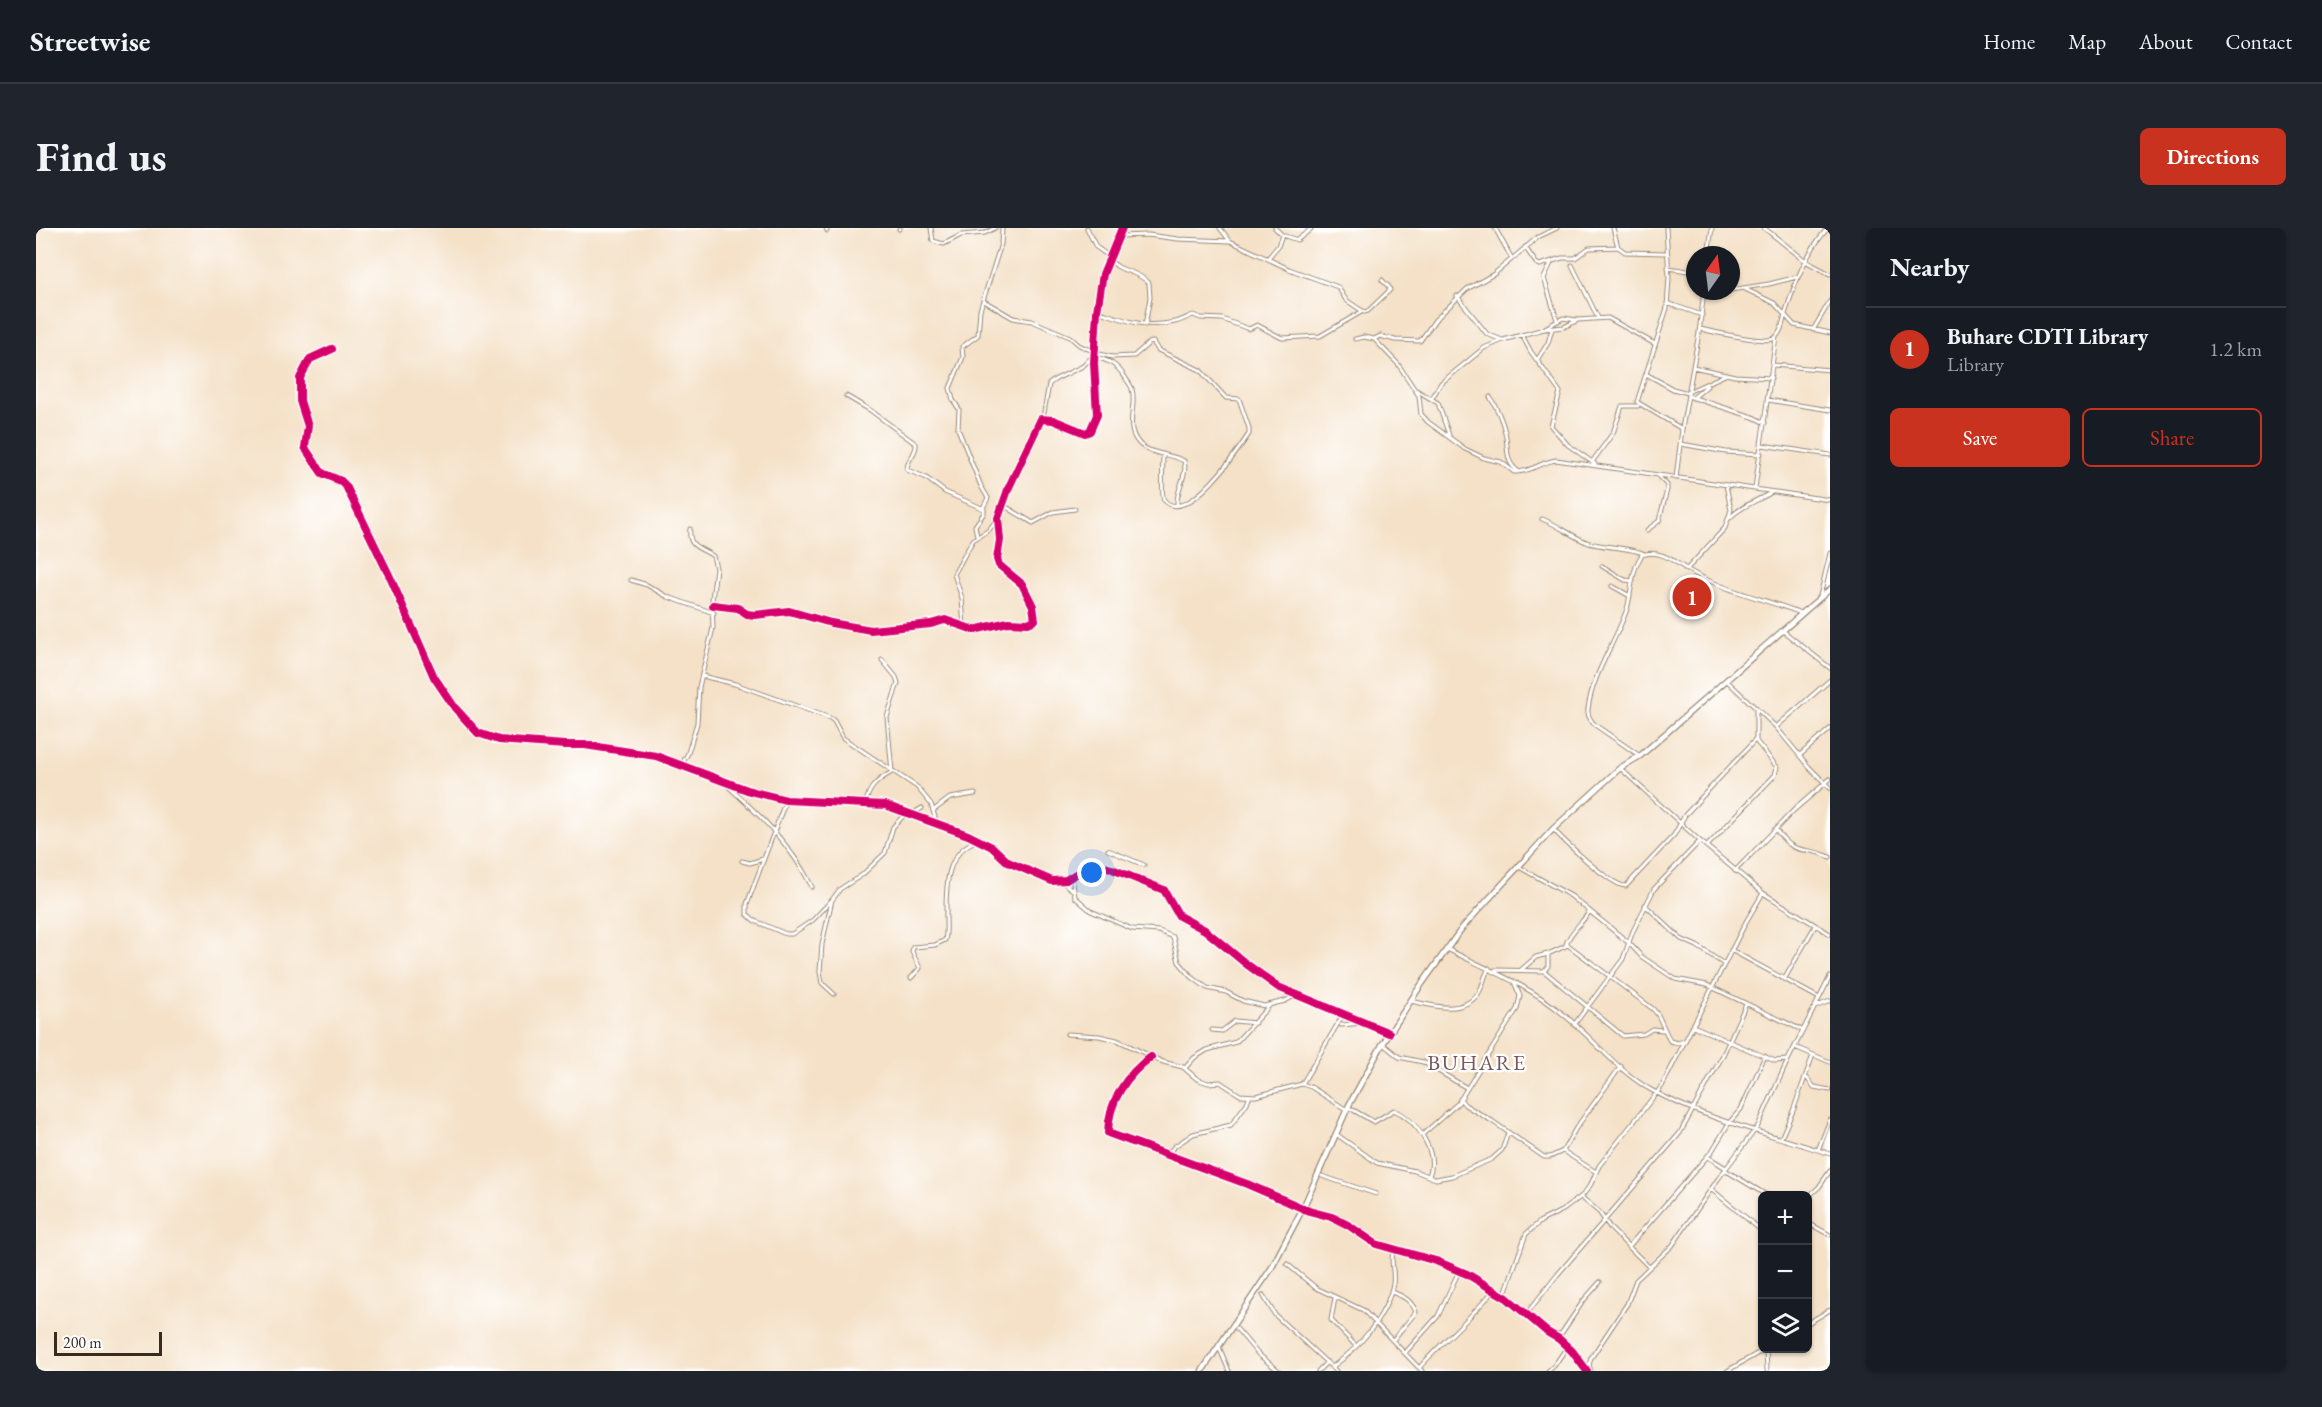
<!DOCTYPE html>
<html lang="en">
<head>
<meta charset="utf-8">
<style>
	body { margin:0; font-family:"EB Garamond",serif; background:#20242c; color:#f1f3f6 }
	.controls { position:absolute; right:18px; bottom:18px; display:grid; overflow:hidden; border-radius:9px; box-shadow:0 2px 4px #0004 }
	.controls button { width:54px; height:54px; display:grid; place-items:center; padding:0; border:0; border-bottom:2px solid #363941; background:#171b24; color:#f1f3f6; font:30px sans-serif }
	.compass { position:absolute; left:1650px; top:18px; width:54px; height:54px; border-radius:50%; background:#171b24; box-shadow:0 2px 4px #0004; rotate:14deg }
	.scale { position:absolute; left:18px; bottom:15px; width:108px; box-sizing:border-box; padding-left:6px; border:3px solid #3b2a1e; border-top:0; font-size:16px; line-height:21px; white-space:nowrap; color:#3b2a1e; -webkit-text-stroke:4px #fff; paint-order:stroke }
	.you { position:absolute; left:1056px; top:645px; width:21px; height:21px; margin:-15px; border:4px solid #fff; border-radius:50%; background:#1a73e8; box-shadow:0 0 0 9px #1a73e833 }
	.badge { display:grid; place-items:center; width:39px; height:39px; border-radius:50%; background:#c8321e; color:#fff; font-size:20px; font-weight:700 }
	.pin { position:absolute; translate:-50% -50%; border:3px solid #fff; box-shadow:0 2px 6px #0006 }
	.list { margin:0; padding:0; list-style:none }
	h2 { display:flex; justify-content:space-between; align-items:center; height:78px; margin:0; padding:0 24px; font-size:26px }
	h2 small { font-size:20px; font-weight:400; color:#9ea1a6 }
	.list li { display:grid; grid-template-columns:39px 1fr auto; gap:18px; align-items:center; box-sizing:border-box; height:84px; padding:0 24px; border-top:2px solid #363941 }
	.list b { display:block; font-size:22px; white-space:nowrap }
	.list p { margin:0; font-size:20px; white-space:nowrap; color:#9ea1a6 }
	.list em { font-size:20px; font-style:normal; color:#9ea1a6 }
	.actions { display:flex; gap:12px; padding:18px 24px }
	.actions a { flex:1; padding:14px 0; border:2px solid #c8321e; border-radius:9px; text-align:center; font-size:21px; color:#c8321e }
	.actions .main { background:#c8321e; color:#fff }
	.icon { flex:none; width:33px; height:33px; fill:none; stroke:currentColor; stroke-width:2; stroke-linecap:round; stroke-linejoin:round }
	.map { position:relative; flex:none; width:1794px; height:1143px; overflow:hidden; border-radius:9px }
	header { display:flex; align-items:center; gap:36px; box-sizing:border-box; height:84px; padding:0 30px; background:#171b24; border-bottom:2px solid #363941 }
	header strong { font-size:28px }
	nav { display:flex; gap:33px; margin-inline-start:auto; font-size:21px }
	.intro { display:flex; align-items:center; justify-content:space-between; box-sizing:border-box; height:144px; padding:0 36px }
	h1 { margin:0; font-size:42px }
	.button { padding:15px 27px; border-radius:9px; background:#c8321e; color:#fff; font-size:21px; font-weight:700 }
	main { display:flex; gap:36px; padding:0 36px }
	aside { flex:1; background:#171b24; border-radius:9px; box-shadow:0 2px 4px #0004 }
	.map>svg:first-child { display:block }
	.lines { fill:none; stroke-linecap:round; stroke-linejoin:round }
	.minor-casing { stroke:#988672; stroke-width:5 }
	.secondary-casing { stroke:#988672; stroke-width:7 }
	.minor { stroke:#fff; stroke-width:3 }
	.secondary { stroke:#fff; stroke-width:4.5 }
	.cycleway-casing { stroke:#fff; stroke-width:11 }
	.cycleway { stroke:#d6006c; stroke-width:8 }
	.labels { text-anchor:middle; stroke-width:4.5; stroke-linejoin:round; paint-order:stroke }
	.quarter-label { font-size:22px; letter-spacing:1.5px; fill:#7b575b; stroke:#fff }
</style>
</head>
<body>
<header>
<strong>Streetwise</strong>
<nav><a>Home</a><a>Map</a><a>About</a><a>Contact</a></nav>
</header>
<div class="intro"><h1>Find us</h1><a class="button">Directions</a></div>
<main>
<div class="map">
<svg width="1794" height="1143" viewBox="0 0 1794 1143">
	<rect width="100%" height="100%" fill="#fff"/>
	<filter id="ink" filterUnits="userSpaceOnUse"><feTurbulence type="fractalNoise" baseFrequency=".0167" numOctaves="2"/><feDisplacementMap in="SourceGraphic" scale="12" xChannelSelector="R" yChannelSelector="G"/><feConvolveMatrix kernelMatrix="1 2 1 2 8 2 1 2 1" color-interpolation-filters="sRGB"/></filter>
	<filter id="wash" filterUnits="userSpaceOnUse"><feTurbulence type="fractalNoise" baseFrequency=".008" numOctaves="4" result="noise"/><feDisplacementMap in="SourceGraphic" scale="24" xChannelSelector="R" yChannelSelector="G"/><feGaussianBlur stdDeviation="1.35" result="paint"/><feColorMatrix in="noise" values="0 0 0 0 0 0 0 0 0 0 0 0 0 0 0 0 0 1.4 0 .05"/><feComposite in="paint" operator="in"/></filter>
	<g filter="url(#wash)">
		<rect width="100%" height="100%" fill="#f4e1c7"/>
	</g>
	<g filter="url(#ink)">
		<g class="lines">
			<g class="minor-casing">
				<path id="minor" d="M790,0L791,3
					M895,0L897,13L908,16L925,7L949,5L959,0
					M1051,0L1060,19L1074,29
					M1184,0L1194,13L1253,41L1302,59L1310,72L1328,84L1332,83L1354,62L1353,59L1346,52
					M1239,0L1246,7L1261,12L1275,1
					M1459,0L1475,29
					M1577,0L1582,19L1589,24L1630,25
					M1630,0L1633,49L1631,80L1601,174L1646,201
					M1728,0L1771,34L1794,46
					M863,1L864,0
					M1082,8L1112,7L1142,11L1194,13
					M1489,19L1500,35L1504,37L1526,30H1539L1553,20L1582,19
					M1672,27L1676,0
					M1232,30L1242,18L1246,7
					M1073,31C1082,44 1101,42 1113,55L1114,70L1109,97
					M1515,35L1508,50L1521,92
					M1536,37L1562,90
					M1632,40L1659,44
					M1707,60L1738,75L1758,97L1794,105
					M1695,62L1733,56L1761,49
					M1421,68L1451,106L1466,112
					M948,73L977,90L996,93L1034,109L1043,117L1059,124
					M1631,75L1666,87
					M1061,83C1089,92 1108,101 1139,94C1145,93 1151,89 1157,87L1165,90L1186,91L1213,101L1221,97L1246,110L1284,108L1327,83
					M1509,100L1527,90L1541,92
					M1664,101C1677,104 1728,115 1737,111C1745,107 1747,94 1749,86C1759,55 1770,24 1792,0
					M1777,102L1794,73
					M1487,109L1495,124L1524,164L1515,198L1532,217L1559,236
					M1319,111L1328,109L1338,111L1362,136L1383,168L1385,186L1392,194L1429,221L1448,230L1465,234L1478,244C1493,245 1505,234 1520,232L1794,272
					M1338,111L1344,108L1359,112L1384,113L1399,92L1431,61L1458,46L1502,9L1521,0
					M296,121L274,131L264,150V173L272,198L269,219L271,223L286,245L305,253L310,258L354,349L398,449L419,480L442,505L463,512L529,517H549L620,528L714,563L750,572L849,577L932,607L956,619L972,634L1016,653L1030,652L1053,638L1061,637L1076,641L1128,662L1143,688L1169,702L1209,735L1242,759L1353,805
					M1059,125L1076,129L1098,128L1113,115L1117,114L1122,122L1164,142L1190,170L1203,171L1213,200V206C1203,221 1151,299 1128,272C1125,269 1127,234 1127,226
					M1059,129C1073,132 1081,137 1089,149C1091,153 1095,157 1096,161C1101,177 1089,197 1101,213C1111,227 1134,225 1148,233C1152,247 1140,262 1141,276
					M1501,132L1512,115L1516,101
					M1737,137L1794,142
					M1657,139L1699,148L1735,150
					M1610,146L1637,161L1652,165
					M1380,162L1402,175L1413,207
					M1654,163L1689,147
					M810,168L834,182L880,216C881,226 870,232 871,242L889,249L909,264L948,281V285L939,298L941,308
					M1652,168L1717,189L1729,195
					M1454,169C1461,180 1466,192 1469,204C1473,219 1468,233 1482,243
					M1396,170L1405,155L1448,120L1467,112L1508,101L1528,99L1542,92L1572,90L1619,116
					M1657,170L1671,158
					M1732,172L1794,182
					M1007,190L1013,156L1020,151L1047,138L1059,126
					M1645,216L1690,224L1725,226
					M1726,217L1794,227
					M1556,234L1577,205L1586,178H1602
					M1640,250L1646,201L1663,105L1668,63
					M1719,260L1740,109
					M967,277L997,295L1017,284L1039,281
					M947,280L952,270L945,258L922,201L923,181L917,172L914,160L927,129L926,119L942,107L944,82L965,16L966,0
					M1694,290C1703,279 1723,272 1736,264
					M1506,291C1523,297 1536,309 1553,315C1566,319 1600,320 1608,326
					M1611,302L1623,293L1631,262V257L1623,249
					M1566,338L1589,352L1597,353
					M1650,342L1689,300L1695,282L1690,257
					M595,352L611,357L632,369L678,385
					M1576,358L1594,368
					M1784,368L1794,325
					M677,377L702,380L711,386L719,387L753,383L795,395L835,402L895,396L909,392L938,402L972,394L992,395L999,392L997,378L986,356L963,337L961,331L964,312L962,290L973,259L1005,191L1017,192L1049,205L1054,203L1061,187L1058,135L1061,83L1067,46L1086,0
					M928,400L926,370L918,346L937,312L953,302L961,291
					M1747,403L1794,440
					M666,448L699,456L794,490L798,493L807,510L881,559L895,576L901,596
					M1690,452L1740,499L1773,539L1794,560
					M1740,499L1794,452
					M1764,527L1794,501
					M1604,528L1559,497C1554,492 1551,487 1552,481C1556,447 1580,413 1591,381C1596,364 1595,342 1606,327C1618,322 1631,328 1641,335C1679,361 1723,369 1765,385
					M645,538L652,525L661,495L663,459L677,400L676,372L680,340L677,328C664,319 652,320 654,301
					M1585,541L1664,613L1727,665L1794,706
					M687,554C722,585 755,616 776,659
					M750,572L711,676V686L719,693L750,706H756L777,692L796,672
					M830,576C832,559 842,552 856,544L851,489L862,455L860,449L846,432
					M898,582L914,570L939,566
					M876,586L886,580
					M1517,601C1528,613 1576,659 1590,658L1638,607L1649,587L1720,511
					M1739,601C1762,631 1766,616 1794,629
					M1672,617L1739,547L1741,539L1720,513V480
					M1072,622L1108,637
					M706,633L714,635L727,631
					M1483,639L1535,668L1593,715L1606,729L1639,751L1671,757L1766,802
					M1699,643L1758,582L1794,551
					M1036,649L1039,669L1055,683L1096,701L1123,703L1137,709L1143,734L1156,749L1171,760L1190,764L1207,773L1228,778L1249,773L1260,767
					M1025,653L1038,663
					M1609,677L1645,711L1661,718L1688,736
					M1530,716C1535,703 1546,695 1554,683
					M1411,721C1451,741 1492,757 1527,786C1557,810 1582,844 1617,863C1673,893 1735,906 1794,926
					M1695,722L1783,770
					M1459,742L1508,743L1512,738V726L1532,717L1617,781L1622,787L1634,813L1642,815L1648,813
					M1485,742L1500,729L1512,726
					M1508,743L1587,808L1608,806L1616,801L1627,802
					M875,750L884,740L876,724L877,719L899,717L909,712C911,704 910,696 910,688C910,658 909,624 942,612
					M1749,750L1779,698
					M798,766L786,755L784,744L786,716L796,672L804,661L826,647L849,625L857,599L871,584
					M1375,773C1397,778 1426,787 1442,766C1447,759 1448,748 1453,740
					M1779,779L1794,773
					M1305,797L1327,795
					M1538,797L1587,731L1597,703L1618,661L1664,613
					M1657,798L1739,833L1752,832
					M1176,802L1186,803L1199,793L1219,795
					M1031,806L1063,808L1081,812L1127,834L1147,839L1161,851L1172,855L1184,854L1204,867L1220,868L1266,856L1275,859L1311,882
					M1347,816L1363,829L1387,834L1431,860
					M1759,819L1794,834
					M1115,829C1091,846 1072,874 1072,905L1211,956L1273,983L1296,989L1312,997L1340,1016L1400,1033L1431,1046L1471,1070L1511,1104L1523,1111L1536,1123L1551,1143
					M1149,840L1158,830L1171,822L1200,814L1234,777
					M1771,850L1778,859L1794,862
					M1266,856L1307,787
					M1424,871L1429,877L1456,893L1508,929H1514L1527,923L1560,944
					M1312,879L1338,894L1358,882C1380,891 1403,924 1393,948
					M1300,906L1341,935L1379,943L1400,951L1416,948L1456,931L1466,922L1472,905
					M1386,907L1422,875L1481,781L1484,768L1478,754
					M1745,910L1757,883L1777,827
					M1782,922L1794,892
					M1527,923L1540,900L1585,838
					M1131,926L1139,918L1157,906L1195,897L1211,875L1213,869
					M1672,929L1690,940
					M1689,942L1732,968
					M1286,948L1340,966
					M1675,961L1726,1003
					M1545,969L1563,984L1575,1001L1613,1039
					M1772,969L1783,959L1794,943
					M1772,978V981
					M1772,995L1794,1007
					M1593,1018L1676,923L1693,895L1705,881L1729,828
					M1251,1036L1280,1060L1327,1082L1386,1143
					M1355,1064C1366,1067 1376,1073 1380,1084L1357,1112
					M1227,1067L1239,1087L1300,1143
					M1468,1068L1490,1006L1505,993L1527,982L1547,967L1555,956L1563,938L1626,858L1711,692L1727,665
					M1299,1070L1295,1092L1320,1118
					M1491,1085L1522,1046L1644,905L1687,827L1710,776
					M1772,1095L1794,1082
					M1200,1100L1222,1126L1243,1143
					M1515,1105L1525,1106L1548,1072L1564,1054
					M1183,1119L1193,1143
					M1730,1121L1731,1143
					M1369,1125L1402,1088L1423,1043
					M1296,1139C1322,1121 1351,1088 1357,1056C1359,1044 1354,1034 1357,1023
					M1383,1140C1407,1113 1435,1090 1458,1062
					M1282,1143L1291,1134
					M1512,1143L1518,1138L1531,1119
					M1555,1143L1553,1137L1555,1130L1591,1076L1600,1052L1636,1018L1682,951L1722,898L1752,832L1794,749
					M1691,1143L1731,1120"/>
			</g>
			<g class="secondary-casing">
				<path id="secondary" d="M1166,1143L1235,1041L1267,980L1312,879L1346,817L1383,760L1426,700L1517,601L1584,540L1604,528L1794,361"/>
			</g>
			<use href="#minor" class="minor"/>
			<use href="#secondary" class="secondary"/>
			<g class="cycleway-casing">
				<path id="cycleway" d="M296,121L274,131L264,150V173L272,198L269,219L271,223L286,245L305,253L310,258L354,349L398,449L419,480L442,505L463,512L529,517H549L620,528L714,563L750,572L849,577L932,607L956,619L972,634L1016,653L1030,652L1053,638L1061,637L1076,641L1128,662L1143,688L1169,702L1209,735L1242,759L1353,805
					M677,377L702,380L711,386L719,387L753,383L795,395L835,402L895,396L909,392L938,402L972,394L992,395L999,392L997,378L986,356L963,337L961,331L964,312L962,290L973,259L1005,191L1017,192L1049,205L1054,203L1061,187L1058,135L1061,83L1067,46L1086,0
					M1115,829C1091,846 1072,874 1072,905L1211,956L1273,983L1296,989L1312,997L1340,1016L1400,1033L1431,1046L1471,1070L1511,1104L1523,1111L1536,1123L1551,1143"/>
			</g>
			<use href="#cycleway" class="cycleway"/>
		</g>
	</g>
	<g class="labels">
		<g class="quarter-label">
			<text x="1441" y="842">BUHARE</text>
		</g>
	</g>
</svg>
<div class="controls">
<button>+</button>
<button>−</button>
<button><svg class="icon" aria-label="layers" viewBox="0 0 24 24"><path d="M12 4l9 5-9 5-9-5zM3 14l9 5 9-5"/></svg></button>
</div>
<svg class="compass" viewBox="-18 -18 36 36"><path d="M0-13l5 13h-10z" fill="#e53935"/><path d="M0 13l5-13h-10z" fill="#9ea1a6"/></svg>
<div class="scale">200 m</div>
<div class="you"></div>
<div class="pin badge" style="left:1656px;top:369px">1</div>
</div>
<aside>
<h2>Nearby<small></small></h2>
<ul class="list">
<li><span class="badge">1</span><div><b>Buhare CDTI Library</b><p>Library</p></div><em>1.2 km</em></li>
</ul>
<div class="actions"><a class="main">Save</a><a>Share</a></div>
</aside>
</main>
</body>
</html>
